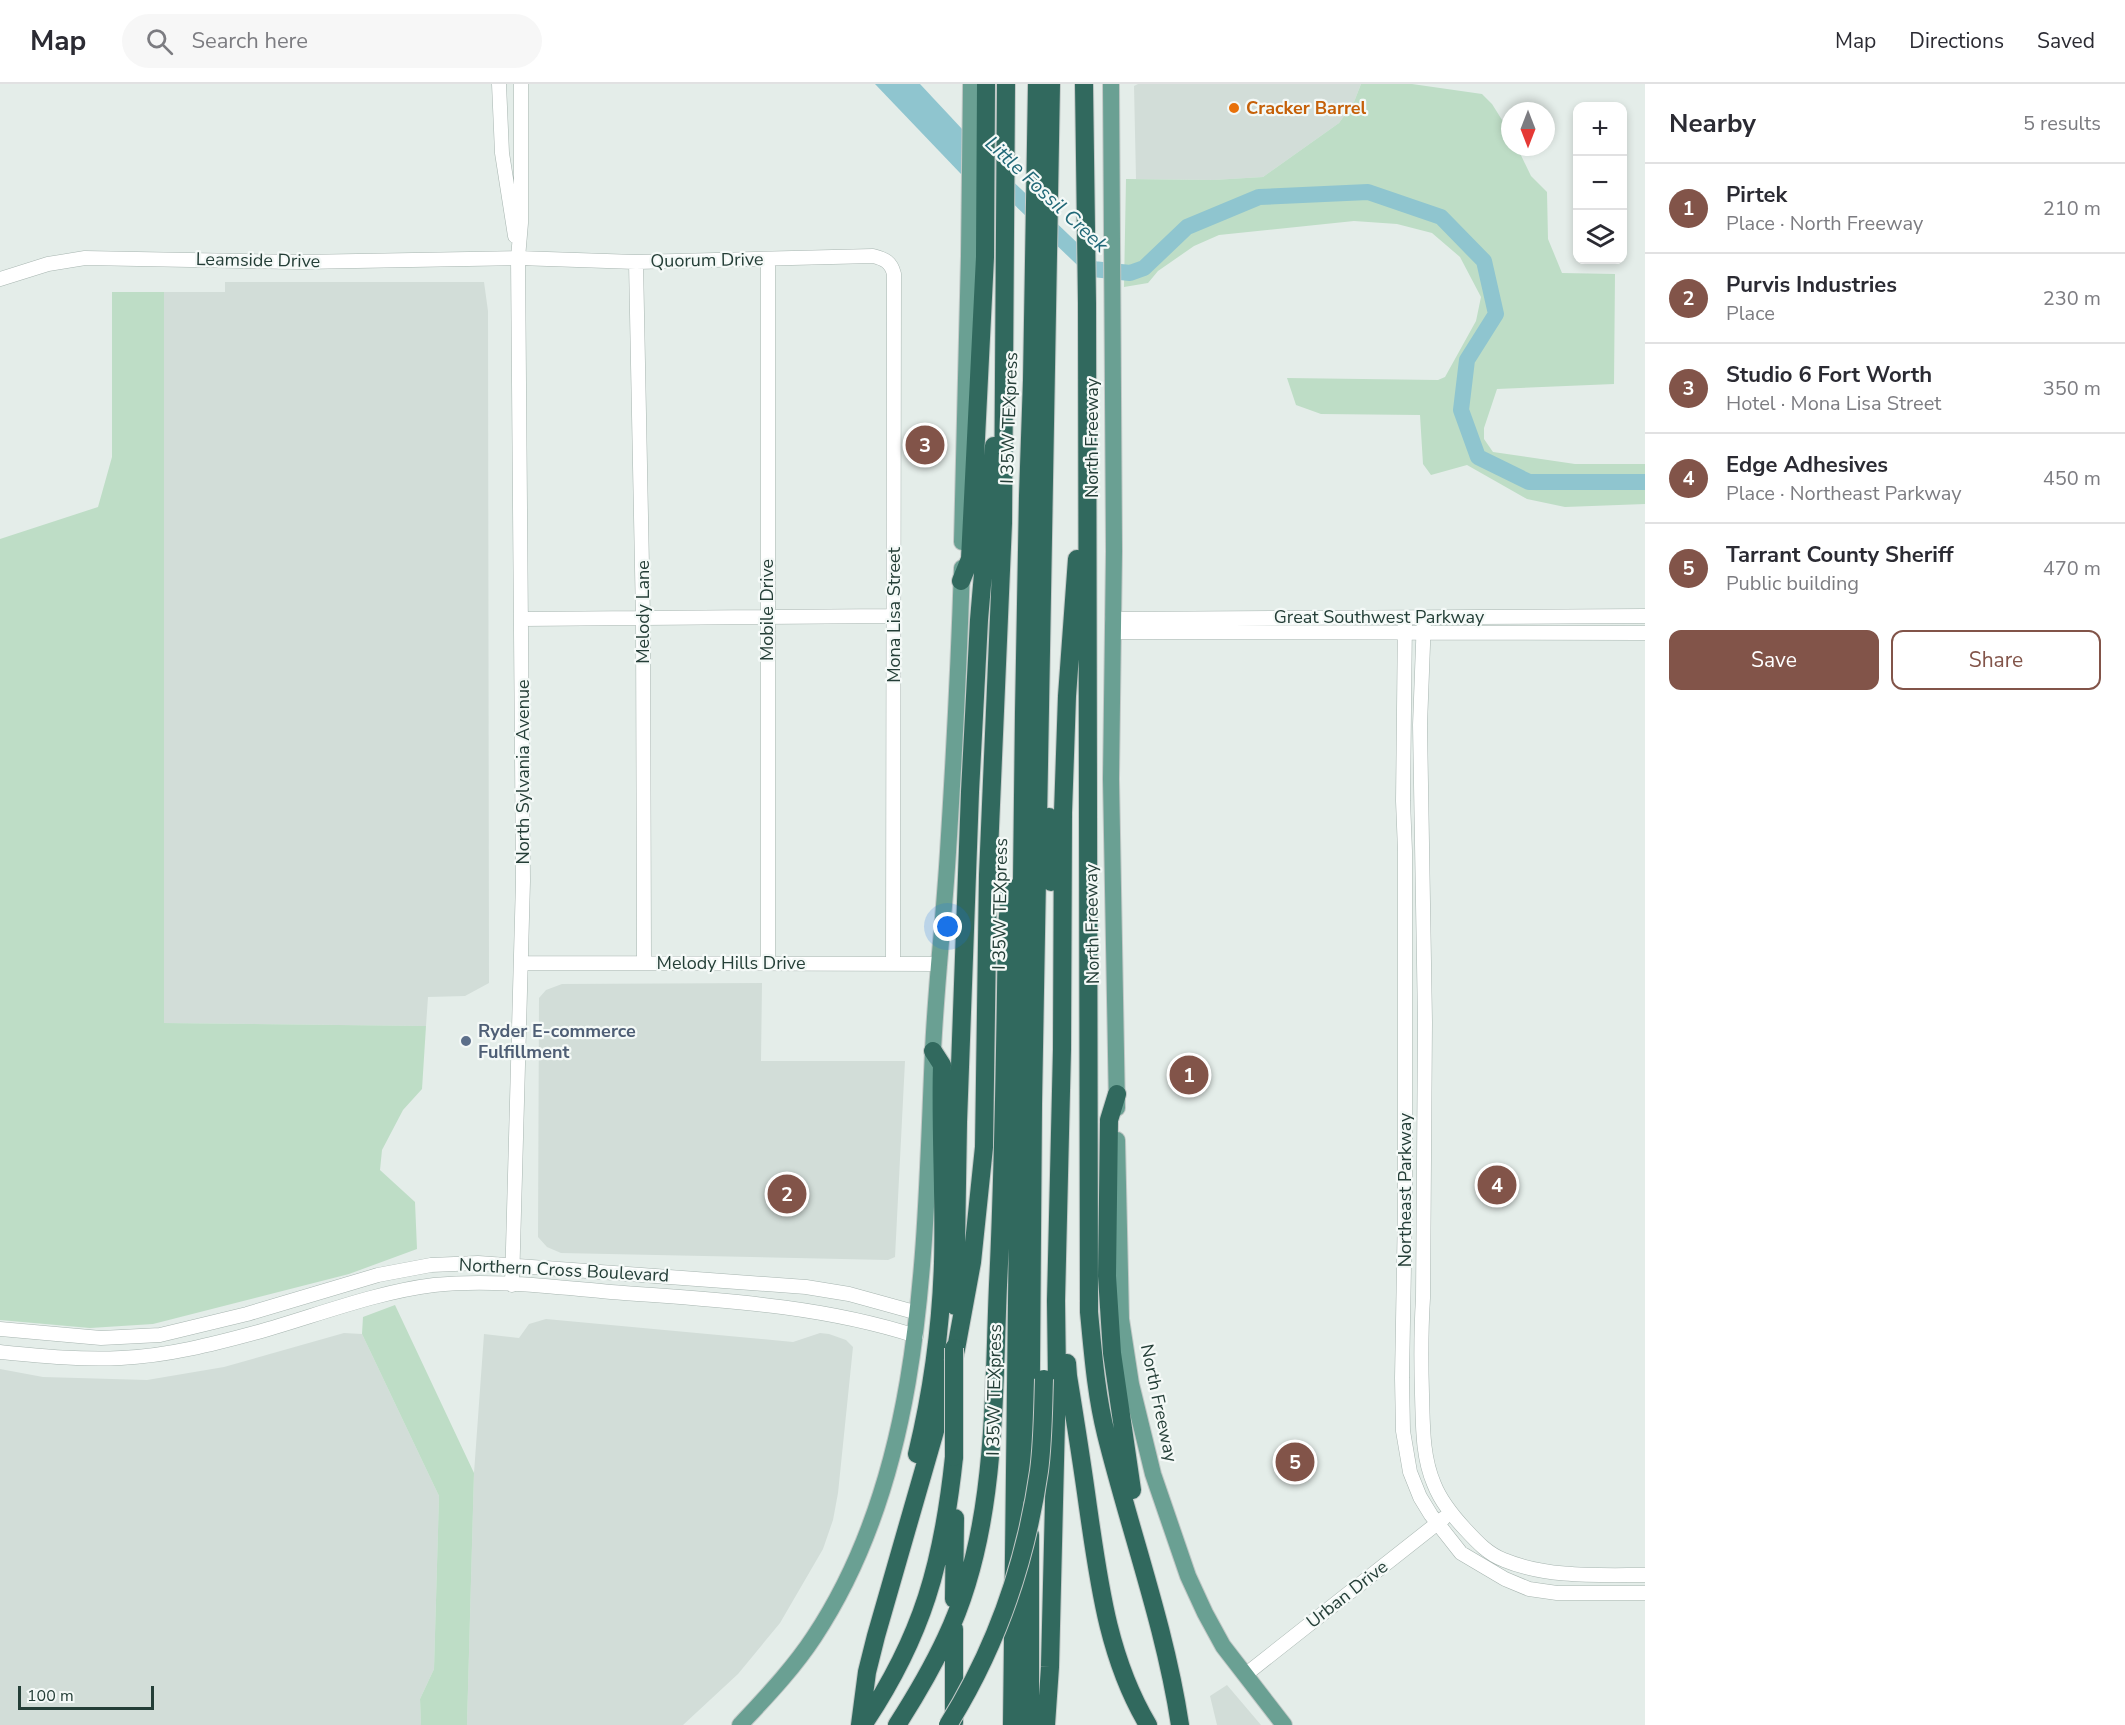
<!DOCTYPE html>
<html lang="en">
<head>
<meta charset="utf-8">
<style>
	body { margin:0; font-family:"Nunito Sans",sans-serif; background:#f7f7f7; color:#2b2b33 }
	.controls { position:absolute; right:18px; top:18px; display:grid; overflow:hidden; border-radius:12px; box-shadow:0 3px 9px #0003 }
	.controls button { width:54px; height:54px; display:grid; place-items:center; padding:0; border:0; border-bottom:2px solid #e1e1e2; background:#fff; color:#2b2b33; font:30px sans-serif }
	.compass { position:absolute; left:1501px; top:18px; width:54px; height:54px; border-radius:50%; background:#fff; box-shadow:0 3px 9px #0003; rotate:180deg }
	.scale { position:absolute; left:18px; bottom:15px; width:136px; box-sizing:border-box; padding-left:6px; border:3px solid #243e37; border-top:0; font-size:16px; line-height:21px; white-space:nowrap; color:#243e37; -webkit-text-stroke:4px #f4f9f7; paint-order:stroke }
	.you { position:absolute; left:948px; top:843px; width:21px; height:21px; margin:-15px; border:4px solid #fff; border-radius:50%; background:#1a73e8; box-shadow:0 0 0 9px #1a73e833 }
	.badge { display:grid; place-items:center; width:39px; height:39px; border-radius:50%; background:#825449; color:#fff; font-size:20px; font-weight:700 }
	.pin { position:absolute; translate:-50% -50%; border:3px solid #fff; box-shadow:0 2px 6px #0006 }
	.list { margin:0; padding:0; list-style:none }
	h2 { display:flex; justify-content:space-between; align-items:center; height:78px; margin:0; padding:0 24px; font-size:26px }
	h2 small { font-size:20px; font-weight:400; color:#7c7c81 }
	.list li { display:grid; grid-template-columns:39px 1fr auto; gap:18px; align-items:center; box-sizing:border-box; height:90px; padding:0 24px; border-top:2px solid #e1e1e2 }
	.list b { display:block; font-size:22px; white-space:nowrap }
	.list p { margin:0; font-size:20px; white-space:nowrap; color:#7c7c81 }
	.list em { font-size:20px; font-style:normal; color:#7c7c81 }
	.actions { display:flex; gap:12px; padding:18px 24px }
	.actions a { flex:1; padding:14px 0; border:2px solid #825449; border-radius:12px; text-align:center; font-size:21px; color:#825449 }
	.actions .main { background:#825449; color:#fff }
	.icon { flex:none; width:33px; height:33px; fill:none; stroke:currentColor; stroke-width:2; stroke-linecap:round; stroke-linejoin:round }
	.map { position:relative; flex:none; width:1645px; height:1641px; overflow:hidden }
	header { display:flex; align-items:center; gap:36px; box-sizing:border-box; height:84px; padding:0 30px; background:#fff; border-bottom:2px solid #e1e1e2 }
	header strong { font-size:28px }
	nav { display:flex; gap:33px; margin-inline-start:auto; font-size:21px }
	.search { width:420px; height:54px; background:#f7f7f7; display:flex; align-items:center; gap:15px; box-sizing:border-box; padding:0 21px; border-radius:33px; color:#7c7c81; font-size:22px }
	main { display:flex }
	aside { flex:1; background:#fff }
	.map>svg:first-child { display:block }
	.built { fill:#d2ddd8 }
	.green { fill:#beddc6 }
	.water { fill:#8fc5cf }
	.lines { fill:none; stroke-linecap:round; stroke-linejoin:round }
	.river { stroke:#8fc5cf; stroke-width:16 }
	.minor-casing { stroke:#a7b5b0; stroke-width:15 }
	.major-casing { stroke:#c2c9c7; stroke-width:18 }
	.highway-casing { stroke:#c2c9c7; stroke-width:20 }
	.minor { stroke:#fff; stroke-width:14 }
	.major { stroke:#6aa093; stroke-width:16 }
	.highway { stroke:#31695e; stroke-width:18 }
	.highway-bridge-casing { stroke:#c2c9c7; stroke-width:20; stroke-linecap:butt }
	.highway-bridge { stroke:#31695e; stroke-width:18 }
	.food-dot { fill:#e8710a; stroke:#f4f9f7; stroke-width:2 }
	.service-dot { fill:#5c6f8a; stroke:#f4f9f7; stroke-width:2 }
	.labels { text-anchor:middle; stroke-width:4.5; stroke-linejoin:round; paint-order:stroke }
	.food-label { font-size:18px; font-weight:bold; fill:#c56008; stroke:#f4f9f7; text-anchor:start }
	.street-label { font-size:18px; fill:#243e37; stroke:#f4f9f7 }
	.service-label { font-size:18px; font-weight:bold; fill:#4e5e75; stroke:#f4f9f7; text-anchor:start }
	.water-label { font-size:20px; font-style:italic; fill:#206877; stroke:#f4f9f7 }
</style>
</head>
<body>
<header>
<strong>Map</strong>
<div class="search"><svg class="icon" aria-label="search" viewBox="0 0 24 24"><circle cx="10" cy="10" r="6"/><path d="M15 15l6 6"/></svg>Search here</div>
<nav><a>Map</a><a>Directions</a><a>Saved</a></nav>
</header>
<main>
<div class="map">
<svg width="1645" height="1641" viewBox="0 0 1645 1641">
	<rect width="100%" height="100%" fill="#e4ede9"/>
	<path class="built" d="M1138,0H1361L1354,18L1339,39L1263,93L1213,96L1136,95L1134,2Z
		M225,198H484L488,227L489,899L465,912L428,913L426,942L164,939V208H225Z
		M762,899L761,977H905L895,1173L888,1176L561,1169L547,1163L538,1153L539,914L546,906L562,900Z
		M546,1235L793,1258L820,1249L829,1250L846,1256L853,1263L838,1409L833,1436L823,1465L780,1539L738,1590L683,1641H467L474,1389L484,1250L519,1254L529,1240Z
		M344,1249L362,1250L439,1412L434,1585L420,1615L421,1641H0V1285L43,1293L147,1296L224,1283Z
		M1227,1601L1261,1641H1217L1210,1612Z"/>
	<path class="green" d="M1361,0H1412L1482,10L1492,20L1509,47L1510,63H1517L1531,92L1547,108L1548,155L1562,189L1615,190L1614,300L1497,305L1484,344V355L1493,368L1575,380H1645V420L1565,423L1527,415L1467,381L1431,391L1423,380L1420,331L1321,330L1296,321L1287,294L1438,296L1445,293L1476,237L1481,213L1460,173L1432,149L1397,140L1354,137L1219,151L1194,162L1158,187L1148,199L1124,203L1126,95L1213,96L1263,93L1339,39L1354,18Z
		M112,208H164V939L426,942L422,1005L403,1026L382,1066L380,1086L415,1118L417,1165L349,1190L153,1240L90,1244L0,1236V455L98,423L112,373Z
		M395,1221L474,1389L467,1641H421L420,1615L434,1585L439,1412L362,1250L363,1233Z"/>
	<path class="water" d="M875,0H920L963,46L961,90Z"/>
	<g class="lines">
		<path class="river" d="M979,76L1093,185L1130,189L1144,184L1187,143L1259,113L1368,108L1441,133L1484,177L1496,230L1467,276L1461,326L1478,373L1529,398H1645"/>
		<g class="minor-casing">
			<path id="minor" d="M499,0L502,69L515,152
				M768,175V878
				M636,178L643,534L644,879
				M0,195L48,180L85,174L301,178L518,174L636,178L873,172C885,175 891,178 894,190L893,879
				M1405,534L1403,717L1405,767V1124L1402,1294L1403,1347L1410,1388L1420,1413L1431,1431L1461,1469L1505,1495L1529,1505L1557,1509H1645
				M1424,534L1420,641L1425,938L1423,1214C1421,1246 1421,1278 1422,1310C1423,1341 1422,1372 1434,1400C1441,1418 1453,1432 1465,1445C1477,1458 1488,1470 1504,1476C1547,1494 1599,1491 1645,1491
				M522,535L894,532
				M1112,535L1645,532
				M1112,548L1645,549
				M522,879L940,880
				M512,1201L523,797L518,174L521,139V0
				M0,1245L101,1254L160,1251L247,1230L378,1191L431,1181L478,1179L806,1203L849,1210L918,1229
				M0,1268C41,1272 80,1276 121,1274C167,1272 214,1260 258,1248C315,1232 376,1208 434,1201C493,1195 553,1203 611,1208C714,1216 817,1220 916,1252
				M1245,1591L1444,1434"/>
		</g>
		<g class="major-casing">
			<path id="major" d="M1111,0L1114,467L1111,695L1117,1024
				M962,458L969,172L971,0
				M1117,1056L1121,1235L1131,1300L1153,1390L1188,1492L1205,1529L1223,1562L1284,1641
				M740,1641C766,1613 793,1585 814,1553C926,1384 924,1163 933,967C936,901 944,834 948,768C954,674 959,578 962,484"/>
		</g>
		<g class="highway-casing">
			<path id="highway" d="M1084,0L1087,219L1089,1228C1093,1269 1096,1310 1106,1350C1130,1447 1165,1542 1180,1641
				M961,497L970,475L985,173L986,0
				M1049,733L1051,798
				M1117,1010L1109,1036L1107,1192L1112,1269L1132,1406
				M955,1222L958,1038L970,708L979,536L994,362
				M1067,1279L1068,1292C1075,1335 1082,1379 1088,1423C1099,1499 1108,1574 1148,1641
				M917,1370C932,1308 941,1243 943,1179C945,1113 940,1047 942,981L933,967
				M1030,1411L1033,1020L1051,0
				M1030,1451V1641
				M954,1515L955,1434
				M954,1638V1545
				M860,1641L867,1588L876,1552L939,1333L956,1265L972,1178L984,1063L988,791L1003,439L1006,0
				M863,1641C923,1552 943,1478 954,1373
				M897,1641C915,1613 932,1584 946,1554C997,1447 993,1317 998,1201C1004,1083 1005,964 1007,846L1010,804
				M1012,1641L1024,628L1028,412L1032,296L1037,0
				M1046,1641L1050,1583L1057,1295L1056,1217L1062,965L1063,729L1067,612L1077,475"/>
		</g>
		<use href="#minor" class="minor"/>
		<use href="#major" class="major"/>
		<use href="#highway" class="highway"/>
		<g class="highway-bridge-casing">
			<path id="highway-bridge" d="M954,1373V1264
				M948,1641C996,1564 1026,1477 1039,1387C1043,1357 1043,1326 1044,1295"/>
		</g>
		<use href="#highway-bridge" class="highway-bridge"/>
	</g>
	<circle class="food-dot" cx="1234" cy="24" r="6"/>
	<circle class="service-dot" cx="466" cy="957" r="6"/>
	<g class="labels">
		<g class="food-label">
			<text x="1246" y="30">Cracker Barrel</text>
		</g>
		<g class="street-label">
			<text transform="translate(258 176) rotate(1)" y="6">Leamside Drive</text>
			<text transform="translate(707 176) rotate(-1)" y="6">Quorum Drive</text>
			<text transform="translate(1009 334) rotate(-88)" y="6">I 35W TEXpress</text>
			<text transform="translate(1092 354) rotate(-90)" y="6">North Freeway</text>
			<text transform="translate(767 526) rotate(-90)" y="6">Mobile Drive</text>
			<text transform="translate(643 528) rotate(-90)" y="6">Melody Lane</text>
			<text transform="translate(894 531) rotate(-90)" y="6">Mona Lisa Street</text>
			<text x="1379" y="539">Great Southwest Parkway</text>
			<text transform="translate(523 688) rotate(-90)" y="6">North Sylvania Avenue</text>
			<text transform="translate(1000 820) rotate(-89)" y="6">I 35W TEXpress</text>
			<text transform="translate(1092 840) rotate(-91)" y="6">North Freeway</text>
			<text x="731" y="885">Melody Hills Drive</text>
			<text transform="translate(1405 1106) rotate(-90)" y="6">Northeast Parkway</text>
			<text transform="translate(564 1186) rotate(3)" y="6">Northern Cross Boulevard</text>
			<text transform="translate(994 1306) rotate(-89)" y="6">I 35W TEXpress</text>
			<text transform="translate(1159 1319) rotate(78)" y="6">North Freeway</text>
			<text transform="translate(1347 1510) rotate(-38)" y="6">Urban Drive</text>
		</g>
		<g class="service-label">
			<text x="478" y="953">Ryder E-commerce<tspan x="478" dy="21">Fulfillment</tspan></text>
		</g>
		<g class="water-label">
			<text transform="translate(1047 110) rotate(43)" y="7">Little Fossil Creek</text>
		</g>
	</g>
</svg>
<div class="controls">
<button>+</button>
<button>−</button>
<button><svg class="icon" aria-label="layers" viewBox="0 0 24 24"><path d="M12 4l9 5-9 5-9-5zM3 14l9 5 9-5"/></svg></button>
</div>
<svg class="compass" viewBox="-18 -18 36 36"><path d="M0-13l5 13h-10z" fill="#e53935"/><path d="M0 13l5-13h-10z" fill="#7c7c81"/></svg>
<div class="scale">100 m</div>
<div class="you"></div>
<div class="pin badge" style="left:1189px;top:991px">1</div>
<div class="pin badge" style="left:787px;top:1110px">2</div>
<div class="pin badge" style="left:925px;top:361px">3</div>
<div class="pin badge" style="left:1497px;top:1101px">4</div>
<div class="pin badge" style="left:1295px;top:1378px">5</div>
</div>
<aside>
<h2>Nearby<small>5 results</small></h2>
<ul class="list">
<li><span class="badge">1</span><div><b>Pirtek</b><p>Place · North Freeway</p></div><em>210 m</em></li>
<li><span class="badge">2</span><div><b>Purvis Industries</b><p>Place</p></div><em>230 m</em></li>
<li><span class="badge">3</span><div><b>Studio 6 Fort Worth</b><p>Hotel · Mona Lisa Street</p></div><em>350 m</em></li>
<li><span class="badge">4</span><div><b>Edge Adhesives</b><p>Place · Northeast Parkway</p></div><em>450 m</em></li>
<li><span class="badge">5</span><div><b>Tarrant County Sheriff</b><p>Public building</p></div><em>470 m</em></li>
</ul>
<div class="actions"><a class="main">Save</a><a>Share</a></div>
</aside>
</main>
</body>
</html>
